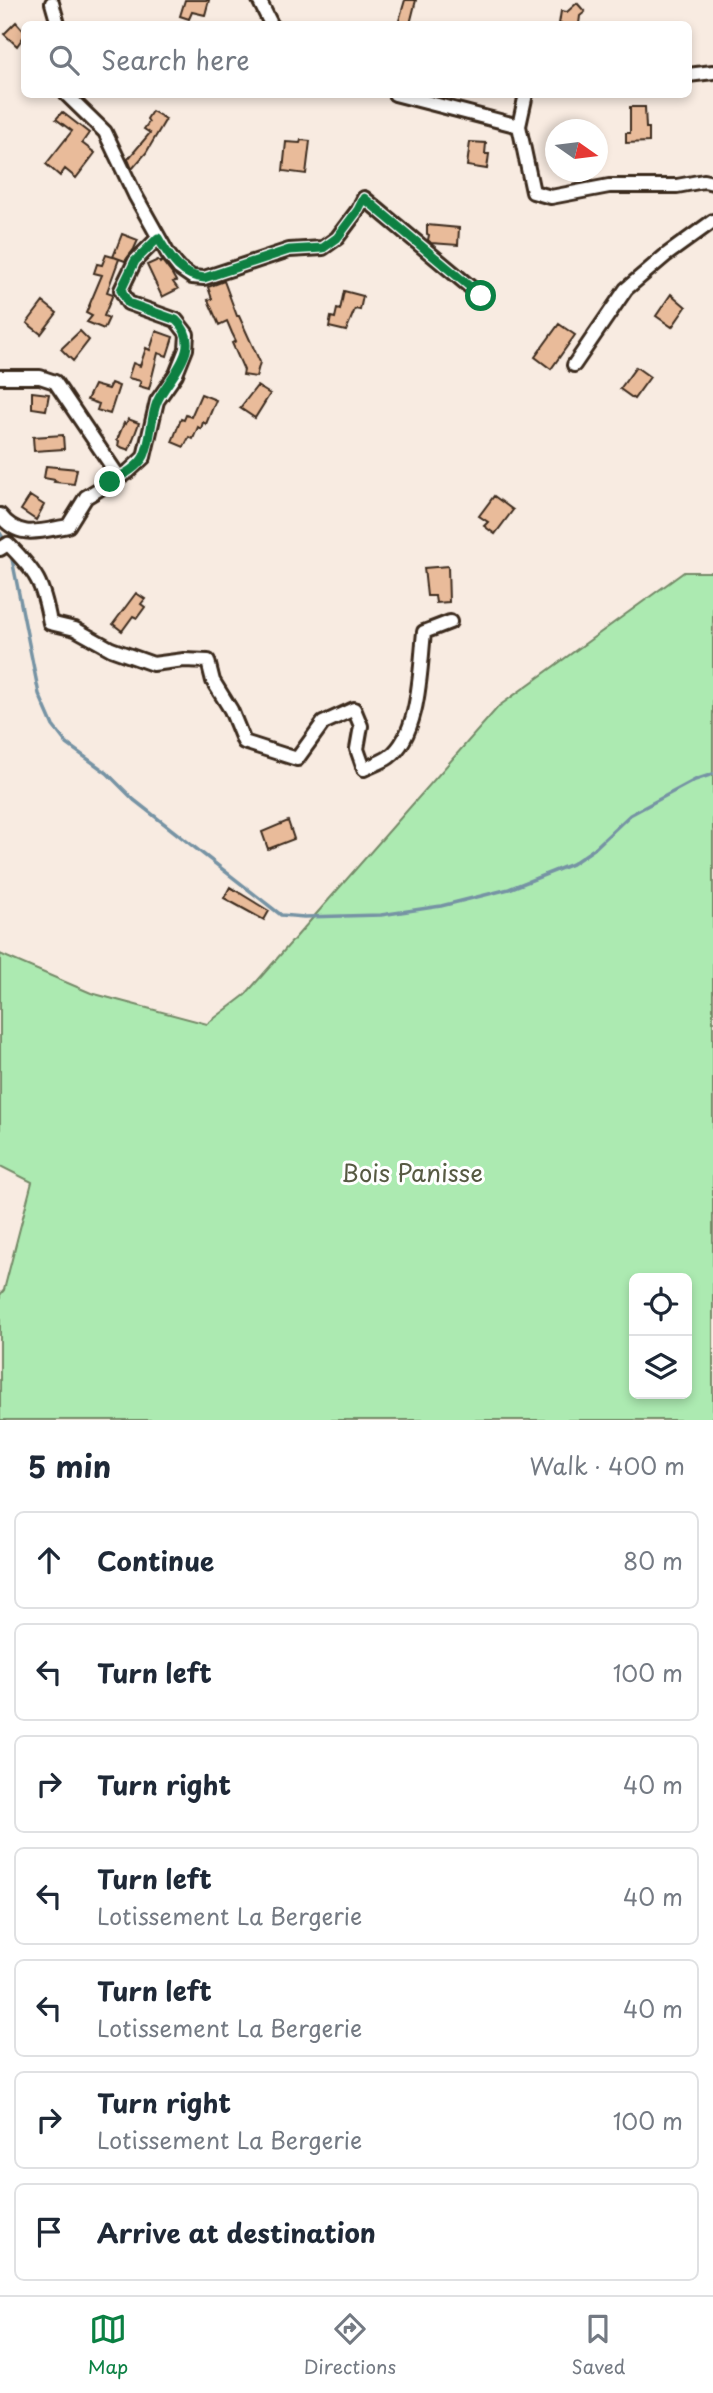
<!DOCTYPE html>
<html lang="en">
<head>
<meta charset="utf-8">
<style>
	body { margin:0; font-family:"Playpen Sans",sans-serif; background:#f2f2f3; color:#1f2937 }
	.controls { position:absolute; right:21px; bottom:21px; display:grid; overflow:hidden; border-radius:10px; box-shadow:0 4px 10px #0003 }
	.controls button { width:63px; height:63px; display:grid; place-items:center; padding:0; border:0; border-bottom:2px solid #e0e1e3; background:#fff; color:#1f2937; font:35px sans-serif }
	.compass { position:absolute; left:545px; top:119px; width:63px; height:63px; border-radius:50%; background:#fff; box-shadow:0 4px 10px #0003; rotate:104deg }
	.stop { position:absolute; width:21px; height:21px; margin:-16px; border:5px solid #0b8043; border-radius:50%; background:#fff }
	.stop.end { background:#0b8043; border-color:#fff; box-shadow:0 2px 7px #0008 }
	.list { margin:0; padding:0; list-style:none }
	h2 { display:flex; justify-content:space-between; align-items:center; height:91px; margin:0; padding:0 28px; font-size:30px }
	h2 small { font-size:23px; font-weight:400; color:#747a83 }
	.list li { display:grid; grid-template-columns:46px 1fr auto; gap:21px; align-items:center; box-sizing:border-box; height:98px; margin:0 14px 14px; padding:0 14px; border:2px solid #e0e1e3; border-radius:10px }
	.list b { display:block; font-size:26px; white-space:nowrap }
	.list p { margin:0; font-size:23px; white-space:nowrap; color:#747a83 }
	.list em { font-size:23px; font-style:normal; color:#747a83 }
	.icon { flex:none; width:38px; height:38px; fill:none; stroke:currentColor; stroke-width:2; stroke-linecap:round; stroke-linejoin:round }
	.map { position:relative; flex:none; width:713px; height:1420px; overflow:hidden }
	.search { position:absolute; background:#fff; box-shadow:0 4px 10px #0003; left:21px; right:21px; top:21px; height:77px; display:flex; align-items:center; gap:18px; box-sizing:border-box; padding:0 24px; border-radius:10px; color:#747a83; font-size:26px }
	.sheet { height:875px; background:#fff }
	nav { display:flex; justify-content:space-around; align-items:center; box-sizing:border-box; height:98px; border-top:2px solid #e0e1e3; background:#fff; font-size:19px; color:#747a83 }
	nav a { display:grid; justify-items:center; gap:4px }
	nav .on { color:#0b8043 }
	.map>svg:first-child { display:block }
	.green { fill:#aceab1; stroke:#748a68; stroke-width:2; fill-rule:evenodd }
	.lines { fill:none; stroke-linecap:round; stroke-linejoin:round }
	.stream { stroke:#7693a4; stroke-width:3.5 }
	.building { fill:#e9bb9a; stroke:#3b2a1e; stroke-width:2 }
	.street-casing { stroke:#3b2a1e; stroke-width:18 }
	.street { stroke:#fff; stroke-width:12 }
	.route { stroke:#0b8043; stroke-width:9 }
	.labels { text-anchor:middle; stroke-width:6; stroke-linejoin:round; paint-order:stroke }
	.park-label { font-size:24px; fill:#575a43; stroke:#fff }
</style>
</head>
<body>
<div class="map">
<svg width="713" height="1420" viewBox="0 0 713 1420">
	<rect width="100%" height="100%" fill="#f8ebe1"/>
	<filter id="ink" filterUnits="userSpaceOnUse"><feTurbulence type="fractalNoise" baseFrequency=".0143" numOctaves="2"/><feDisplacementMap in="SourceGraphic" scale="14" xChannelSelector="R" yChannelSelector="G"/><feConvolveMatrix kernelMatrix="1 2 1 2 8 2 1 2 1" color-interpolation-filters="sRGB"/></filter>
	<g filter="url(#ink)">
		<path class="green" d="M684,572H713V1420H0V1295L4,1290L32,1182L0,1166V954L91,993L207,1024L245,995L499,706ZM634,1278H687V1394H634Z"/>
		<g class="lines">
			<path class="stream" d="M0,533L5,541
				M11,554L39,694L53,726L67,744L107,773L134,800L281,915L304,917L381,915L441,906L509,889L572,864L594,849L630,815L695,780L713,774"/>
		</g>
		<path class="building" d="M185,0H209L205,15L192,12L189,19L180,16Z
			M405,0H416L410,24H398Z
			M577,3L585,12L580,16L579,24H559L561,11L567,12Z
			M16,22L24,31V36L17,46L4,34Z
			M630,107H645L646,128H649V142L626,143V133H630Z
			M152,111L166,119L146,153L132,169L128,159L150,133L144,129L149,122L147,119Z
			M62,112L89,133L82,143L95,153L76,178L65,169L60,176L46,164L72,131L56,119Z
			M301,140L310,141L306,174L283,171L286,142L300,143Z
			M470,142L486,143L485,154H489L487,169L467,166Z
			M427,225L459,228L458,245L431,243L428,240L429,235L427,234Z
			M122,234L138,240L134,249L125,261L114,257L119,259L107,292L113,294L104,316L109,318L104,329L87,322L92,316L86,313L102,275L94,273L97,264L102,265L106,255L113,257Z
			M158,260L160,263L162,261L172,274L176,281L173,282L178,289L162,297L147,265Z
			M224,281L237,316H239L260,362L256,377L243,375L244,370L232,343L236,341L232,333L227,321L219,325L208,300L212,299L208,287Z
			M344,291L363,296L360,310L355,309L346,331L329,327L331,317L335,318L337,309L340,310Z
			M671,294L686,307L672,327L656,316Z
			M43,302L57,313L41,334L27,323Z
			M559,324L575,335L551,369L535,357Z
			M80,331L89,340L73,361L61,349Z
			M156,331L173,337L167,356L158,353L149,389L139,386L141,381L128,378L133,363L140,366L146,348L150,350Z
			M636,367L650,377L634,399L620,389Z
			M111,383L119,386L110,414L97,410L99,404L87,400L94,385L108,389Z
			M257,386L270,394L255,418L240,408Z
			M32,392L49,394L46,410L32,408Z
			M201,394L216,400L206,424L203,422L201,429L198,427L193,439L189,437L184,447L172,442L181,419L184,420L186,415L191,417Z
			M128,419L139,423L129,450L118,446L119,441L117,440L124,423L126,424Z
			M63,435L64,449L34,451L33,437Z
			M46,466L77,469L74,484L54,482L55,480L44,478Z
			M30,496L44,505L36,520L21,510Z
			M494,496L513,510L495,534L484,526L488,522L479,516Z
			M448,566L449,602L436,603L435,596H427L424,568Z
			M136,593L145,599L141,604L145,607L137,618L133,616L122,631L113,624Z
			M288,821L294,839L268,849L262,832Z
			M230,887L269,911L264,920L224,898Z"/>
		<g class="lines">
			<g class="street-casing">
				<path id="street" d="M259,0L271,24
					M52,3L58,24
					M688,75L713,72
					M66,94L105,132L135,195L168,254L179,268L192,277L204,278L289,250L323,248L337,238L358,210L364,198L481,296
					M395,94L519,126L533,192L551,197L609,186H677L704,181L713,183
					M519,126L526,94
					M574,365L626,289L666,255L713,221
					M0,377H40L55,382L119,477
					M0,515C19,540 40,531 68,526L86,497L129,471L144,457L157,401L176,374L186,349L187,334L176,320L128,303L121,290L135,261L158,238
					M0,549L8,544C37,573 43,583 50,623L75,629L111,649L153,664L184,660L208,661L213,681L231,710L244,742L297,759L323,723L354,709L361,726L357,749L364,769C372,765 382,762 389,757C420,735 420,668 424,632L450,622"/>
			</g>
			<use href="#street" class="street"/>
		</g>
	</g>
	<g class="lines" filter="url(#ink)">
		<path class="route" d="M110,482C121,476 138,468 144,456C152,439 150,419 157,402C167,378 206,348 176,320L128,303L121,290L135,261L158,238C170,257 180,276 204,278L289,250L323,248L337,238L358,210L364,198L481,296"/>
	</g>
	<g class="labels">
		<g class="park-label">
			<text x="412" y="1182">Bois Panisse</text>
		</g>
	</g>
</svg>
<div class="controls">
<button><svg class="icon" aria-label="locate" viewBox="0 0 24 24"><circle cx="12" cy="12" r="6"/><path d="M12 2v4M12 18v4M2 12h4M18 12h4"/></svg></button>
<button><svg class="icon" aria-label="layers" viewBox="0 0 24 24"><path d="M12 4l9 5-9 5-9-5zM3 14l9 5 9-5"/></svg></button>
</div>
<svg class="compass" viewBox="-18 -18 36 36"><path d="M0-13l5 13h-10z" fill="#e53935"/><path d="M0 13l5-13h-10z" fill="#747a83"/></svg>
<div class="stop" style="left:481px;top:296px"></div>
<div class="stop end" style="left:110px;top:482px"></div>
<div class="search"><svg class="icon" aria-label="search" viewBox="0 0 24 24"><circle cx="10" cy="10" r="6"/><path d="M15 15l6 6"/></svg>Search here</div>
</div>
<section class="sheet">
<h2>5 min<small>Walk · 400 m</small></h2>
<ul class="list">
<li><svg class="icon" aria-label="ahead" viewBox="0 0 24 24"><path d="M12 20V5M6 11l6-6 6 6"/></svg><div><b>Continue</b></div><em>80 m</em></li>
<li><svg class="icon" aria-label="left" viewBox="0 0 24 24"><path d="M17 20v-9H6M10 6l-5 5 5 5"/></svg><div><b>Turn left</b></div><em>100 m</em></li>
<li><svg class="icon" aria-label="right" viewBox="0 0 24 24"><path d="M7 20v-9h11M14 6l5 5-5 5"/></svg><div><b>Turn right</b></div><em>40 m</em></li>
<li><svg class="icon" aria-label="left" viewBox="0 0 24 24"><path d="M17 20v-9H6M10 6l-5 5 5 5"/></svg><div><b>Turn left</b><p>Lotissement La Bergerie</p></div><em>40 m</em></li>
<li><svg class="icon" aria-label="left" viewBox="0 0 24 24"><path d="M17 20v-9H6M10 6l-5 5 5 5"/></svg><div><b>Turn left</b><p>Lotissement La Bergerie</p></div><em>40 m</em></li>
<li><svg class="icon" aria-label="right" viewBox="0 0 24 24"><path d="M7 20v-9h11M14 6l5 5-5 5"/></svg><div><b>Turn right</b><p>Lotissement La Bergerie</p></div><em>100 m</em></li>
<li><svg class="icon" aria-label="arrive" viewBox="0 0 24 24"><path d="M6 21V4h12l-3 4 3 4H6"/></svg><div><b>Arrive at destination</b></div></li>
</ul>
</section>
<nav>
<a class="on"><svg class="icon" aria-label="map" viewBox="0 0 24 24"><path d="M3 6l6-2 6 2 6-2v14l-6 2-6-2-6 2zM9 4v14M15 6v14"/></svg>Map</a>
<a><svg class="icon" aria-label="directions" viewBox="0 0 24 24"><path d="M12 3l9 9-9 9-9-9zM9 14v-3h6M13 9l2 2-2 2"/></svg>Directions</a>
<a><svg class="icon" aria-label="saved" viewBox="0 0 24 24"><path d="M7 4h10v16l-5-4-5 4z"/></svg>Saved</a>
</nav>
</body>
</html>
